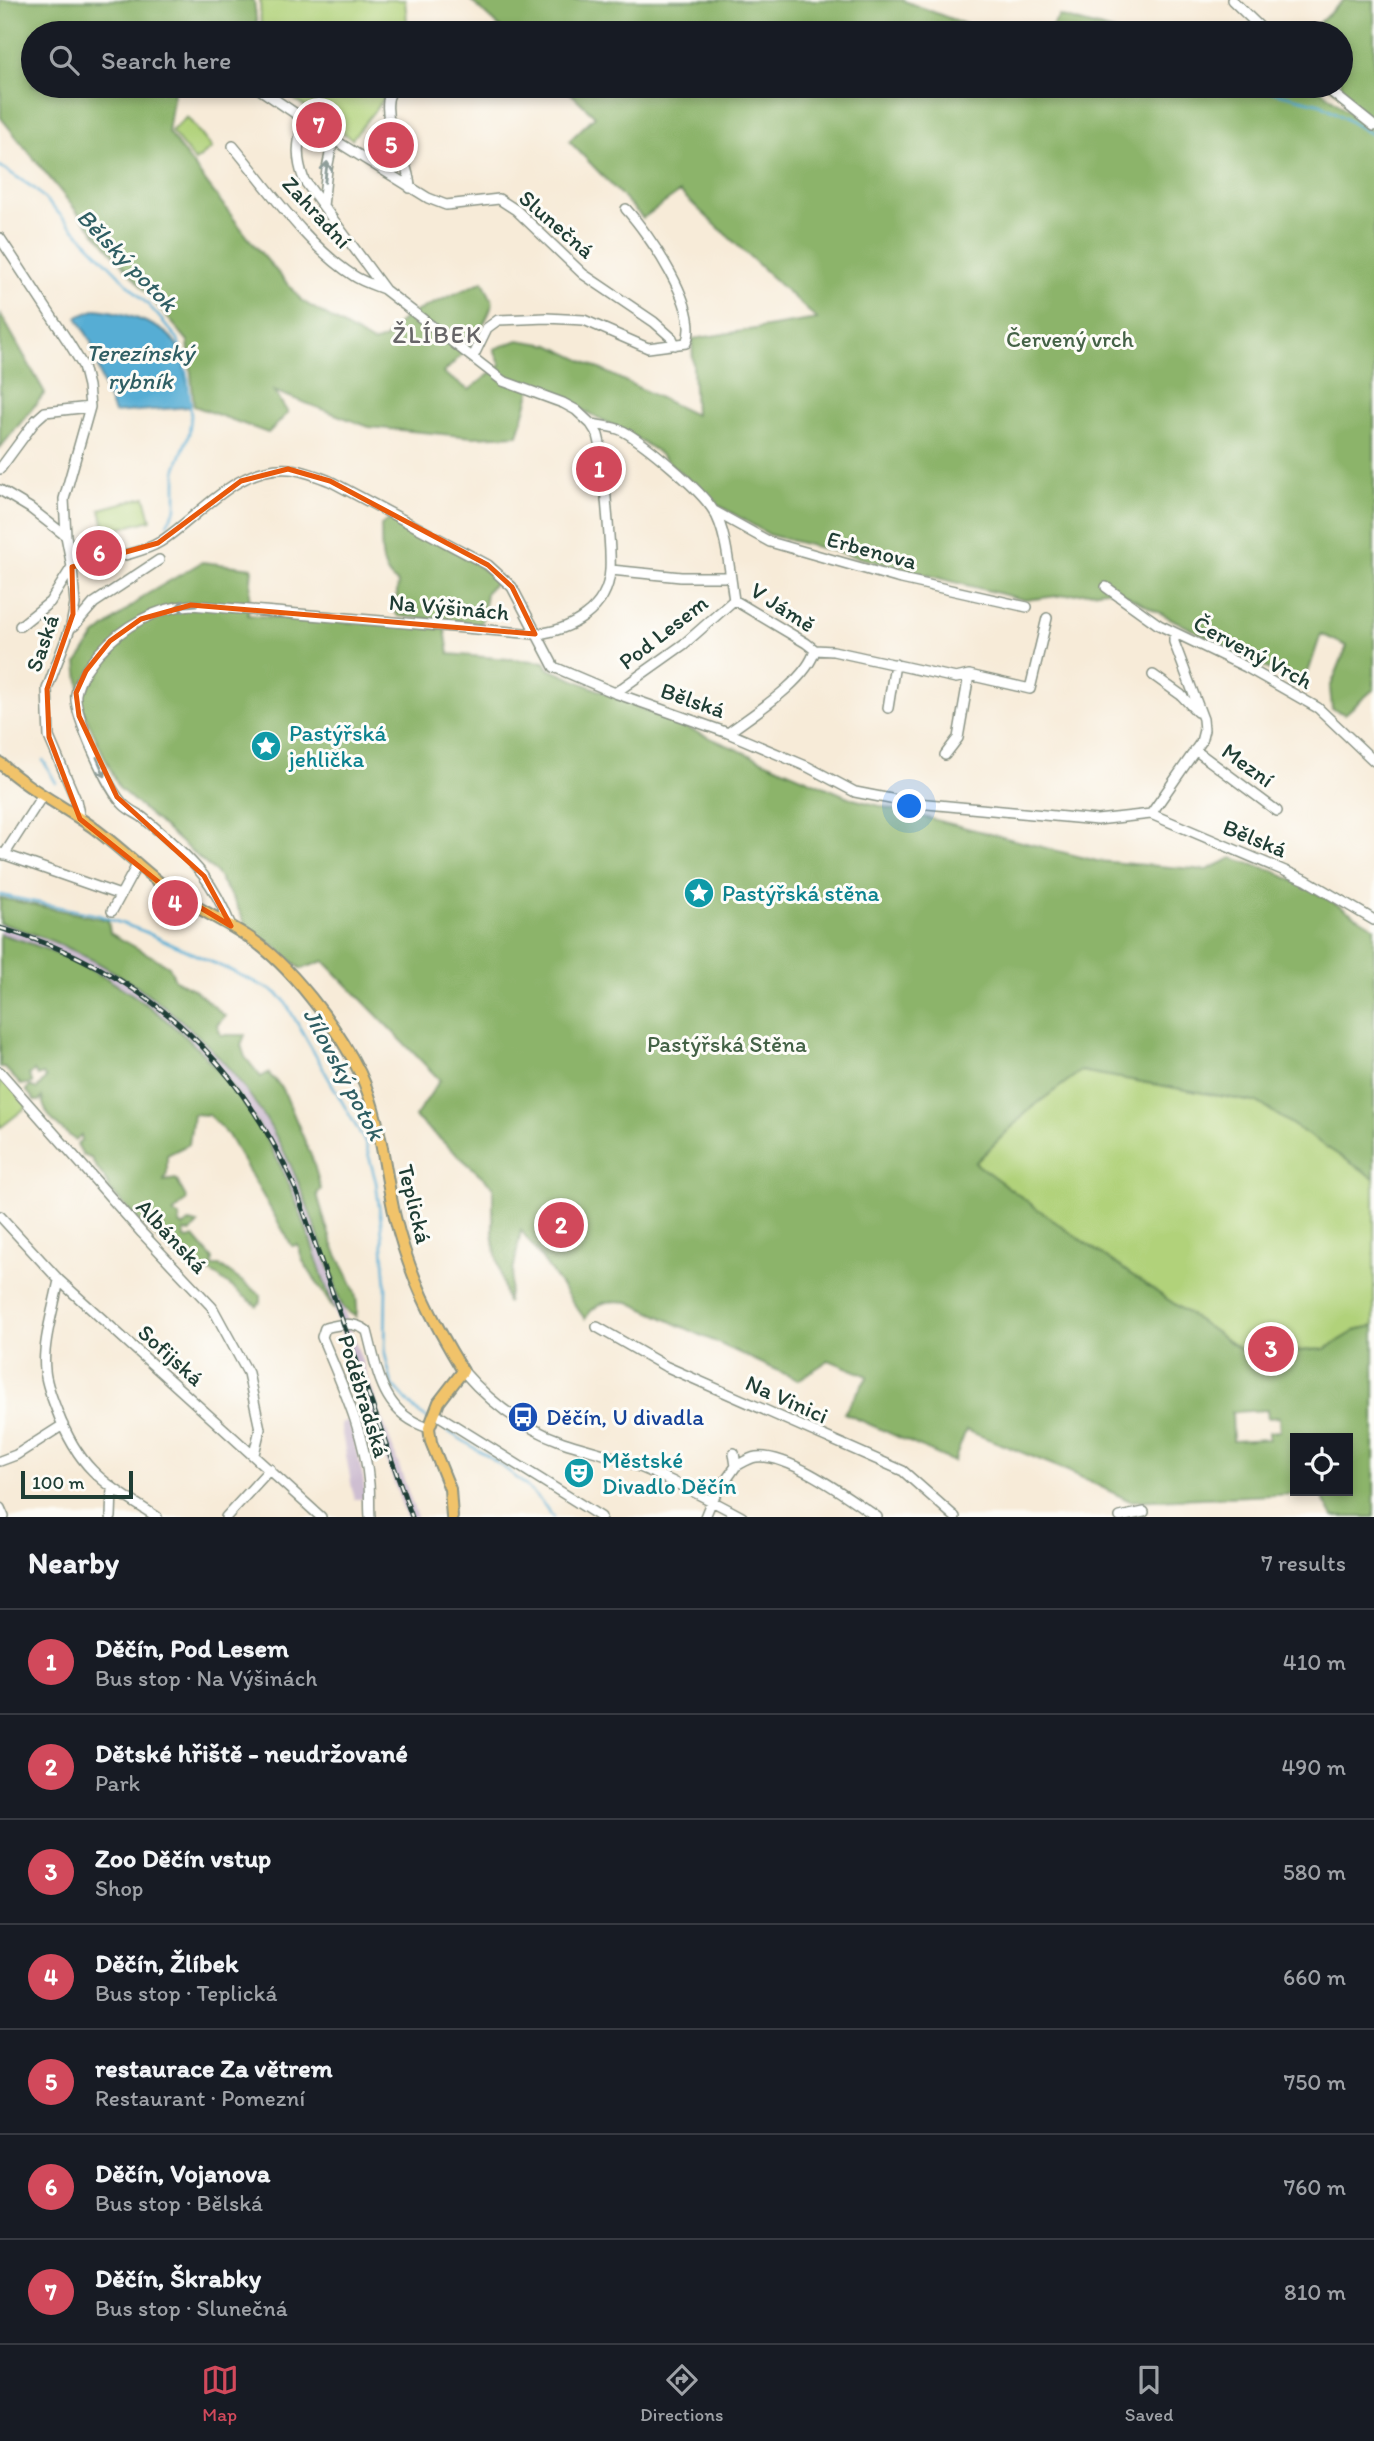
<!DOCTYPE html>
<html lang="en">
<head>
<meta charset="utf-8">
<style>
	body { margin:0; font-family:Itim,sans-serif; background:#20242c; color:#f1f3f6 }
	.controls { position:absolute; right:21px; bottom:21px; display:grid; overflow:hidden; border-radius:0px; box-shadow:0 4px 10px #0003 }
	.controls button { width:63px; height:63px; display:grid; place-items:center; padding:0; border:0; border-bottom:2px solid #363941; background:#171b24; color:#f1f3f6; font:35px sans-serif }
	.scale { position:absolute; left:21px; bottom:18px; width:112px; box-sizing:border-box; padding-left:7px; border:4px solid #1f3d34; border-top:0; font-size:19px; line-height:24px; white-space:nowrap; color:#1f3d34; -webkit-text-stroke:5px #fdfcf7; paint-order:stroke }
	.you { position:absolute; left:910px; top:807px; width:24px; height:24px; margin:-18px; border:5px solid #fff; border-radius:50%; background:#1a73e8; box-shadow:0 0 0 10px #1a73e833 }
	.badge { display:grid; place-items:center; width:46px; height:46px; border-radius:50%; background:#d1495b; color:#fff; font-size:23px; font-weight:700 }
	.pin { position:absolute; translate:-50% -50%; border:4px solid #fff; box-shadow:0 2px 7px #0006 }
	.list { margin:0; padding:0; list-style:none }
	h2 { display:flex; justify-content:space-between; align-items:center; height:91px; margin:0; padding:0 28px; font-size:30px }
	h2 small { font-size:23px; font-weight:400; color:#9ea1a6 }
	.list li { display:grid; grid-template-columns:46px 1fr auto; gap:21px; align-items:center; box-sizing:border-box; height:105px; padding:0 28px; border-top:2px solid #363941 }
	.list b { display:block; font-size:26px; white-space:nowrap }
	.list p { margin:0; font-size:23px; white-space:nowrap; color:#9ea1a6 }
	.list em { font-size:23px; font-style:normal; color:#9ea1a6 }
	.icon { flex:none; width:38px; height:38px; fill:none; stroke:currentColor; stroke-width:2; stroke-linecap:round; stroke-linejoin:round }
	.map { position:relative; flex:none; width:1374px; height:1517px; overflow:hidden }
	.search { position:absolute; background:#171b24; box-shadow:0 4px 10px #0003; left:21px; right:21px; top:21px; height:77px; display:flex; align-items:center; gap:18px; box-sizing:border-box; padding:0 24px; border-radius:38px; color:#9ea1a6; font-size:26px }
	.sheet { height:826px; background:#171b24 }
	nav { display:flex; justify-content:space-around; align-items:center; box-sizing:border-box; height:98px; border-top:2px solid #363941; background:#171b24; font-size:19px; color:#9ea1a6 }
	nav a { display:grid; justify-items:center; gap:4px }
	nav .on { color:#d1495b }
	.map>svg:first-child { display:block }
	.industrial { fill:#cebed1 }
	.green { fill:#b1d27a; stroke:#688857; stroke-width:2 }
	.forest { fill:#8cb46a; stroke:#56784f; stroke-width:2; fill-rule:evenodd }
	.water { fill:#57add4; stroke:#3b7584; stroke-width:2 }
	.lines { fill:none; stroke-linecap:round; stroke-linejoin:round }
	.stream { stroke:#57add4; stroke-width:2.5 }
	.minor-casing { stroke:#8b9486; stroke-width:12 }
	.major-casing { stroke:#8b9486; stroke-width:14 }
	.minor { stroke:#fff; stroke-width:9 }
	.major { stroke:#f1c36a; stroke-width:10 }
	.rail-casing { stroke:#1f3d34; stroke-width:5 }
	.rail { stroke:#fdfcf7; stroke-width:2.5; stroke-dasharray:8; stroke-linecap:butt }
	.oneway { stroke:#8f9e9a }
	.marked { fill:none; stroke:#e8590c; stroke-width:5; stroke-linejoin:round }
	.labels { text-anchor:middle; stroke-width:6; stroke-linejoin:round; paint-order:stroke }
	.street-label { font-size:23px; fill:#1f3d34; stroke:#fdfcf7 }
	.park-label { font-size:23px; fill:#446246; stroke:#fdfcf7 }
	.culture-label { font-size:23px; fill:#0d838f; stroke:#fdfcf7; text-anchor:start }
	.transit-label { font-size:23px; fill:#164399; stroke:#fdfcf7; text-anchor:start }
	.water-label { font-size:24px; font-style:italic; fill:#305f64; stroke:#fdfcf7 }
	.neighbourhood-label { font-size:24px; letter-spacing:2px; fill:#666567; stroke:#fdfcf7 }
</style>
</head>
<body>
<div class="map">
<svg width="1374" height="1517" viewBox="0 0 1374 1517">
	<rect width="100%" height="100%" fill="#fdfcf7"/>
	<filter id="ink" filterUnits="userSpaceOnUse"><feTurbulence type="fractalNoise" baseFrequency=".0143" numOctaves="2"/><feDisplacementMap in="SourceGraphic" scale="14" xChannelSelector="R" yChannelSelector="G"/><feConvolveMatrix kernelMatrix="1 2 1 2 8 2 1 2 1" color-interpolation-filters="sRGB"/></filter>
	<filter id="wash" filterUnits="userSpaceOnUse"><feTurbulence type="fractalNoise" baseFrequency=".00686" numOctaves="4" result="noise"/><feDisplacementMap in="SourceGraphic" scale="28" xChannelSelector="R" yChannelSelector="G"/><feGaussianBlur stdDeviation="1.57" result="paint"/><feColorMatrix in="noise" values="0 0 0 0 0 0 0 0 0 0 0 0 0 0 0 0 0 1.4 0 .05"/><feComposite in="paint" operator="in"/></filter>
	<g filter="url(#wash)">
		<rect width="100%" height="100%" fill="#f7ebd8"/>
		<path class="industrial" d="M0,923L85,955L152,995L208,1043L238,1079L261,1111L289,1161L301,1188L417,1517H406L292,1192L253,1116L230,1085L201,1050L146,1003L81,964L0,934Z
			M349,1420L363,1477L366,1499H354L340,1423Z"/>
		<path class="green" d="M260,0H405L408,33H261Z
			M275,86H388L382,101L352,139Z
			M187,117L212,148L195,161L171,131Z
			M145,497L151,520L106,532L100,509Z
			M1081,1071L1259,1103L1374,1178V1326L1359,1329L1325,1349L1285,1352L1256,1360L1065,1229L975,1163L1031,1108Z
			M0,1075L28,1106L0,1128Z"/>
		<path class="forest" d="M0,0H254L257,27L254,33H33V86H175L168,132L250,240L302,301L373,343L384,339L406,316L483,281L493,303C483,332 465,353 443,373L469,390L501,365L494,349L518,340L550,345L695,415L692,339L817,319L680,192L643,218L569,141L595,116L563,86H1316L1374,132V689L1345,714L1332,709L1330,688L1347,646L1321,634L1309,670L1297,684L1114,589L1025,600L770,535L713,502L655,450L624,431L532,385L518,435L473,437L369,427L274,391L288,413L268,433L194,406L188,341L79,214L1,118Z
			M470,0H902L988,33H506Z
			M1344,0H1374V122L1330,86H1341V33H1308Z
			M1059,16L1120,33H1047Z
			M0,313L45,393L0,448Z
			M389,520C417,530 478,561 497,581L486,592L482,622L479,624L398,616L395,612L398,583C378,572 382,546 381,525Z
			M202,562L252,568L248,615L445,629L449,654L545,662L549,669L853,799L1097,861L1207,870L1232,858L1274,871L1323,896L1374,927V1178L1259,1103L1081,1071L1031,1108L975,1163L1065,1229L1256,1360L1276,1352L1278,1355L1285,1352L1325,1349L1359,1329L1374,1326V1517H1333L1320,1493L1130,1501L1068,1471L966,1430L954,1462L844,1413L868,1376L829,1360L798,1380L629,1302C609,1300 596,1301 585,1319L521,1230L507,1303L493,1240V1186L415,1117L440,1080L324,961L301,969L274,945L248,930L235,902L216,873L119,788L82,708L77,663L95,636L144,596ZM1267,1410L1268,1418L1279,1417L1280,1431L1269,1432V1439L1233,1441L1232,1412ZM1295,1438H1348V1491H1295Z
			M0,898L108,920L110,933L169,966L175,980L195,990L225,1016L217,1025L221,1035H245L241,1045L245,1057L261,1077L268,1073L283,1089L312,1158L321,1189L317,1194C322,1211 327,1230 334,1248C343,1269 362,1293 356,1317C352,1314 346,1311 343,1307C338,1299 336,1286 333,1277C323,1250 314,1223 304,1197C253,1060 139,963 0,923Z
			M0,934C123,968 224,1050 280,1165C302,1211 317,1262 334,1310L303,1261L298,1245L292,1246L228,1135L209,1115L193,1114L189,1144L167,1155V1173L164,1181L176,1179L187,1199L173,1213L180,1217L179,1223L183,1227L189,1222L198,1224L191,1232L184,1231L185,1238L188,1239L194,1237L213,1259L212,1266H220L261,1295V1302L257,1306L220,1278L208,1271L189,1268L144,1226L109,1189C108,1177 95,1170 92,1159L83,1155L77,1144L82,1140L81,1135L75,1140C61,1129 43,1116 42,1097L39,1101H35L26,1090L30,1086L37,1089L46,1078L43,1074L38,1076L34,1071L29,1075L33,1083L21,1085L4,1067H0Z"/>
		<path class="water" d="M97,309C118,311 165,324 176,344C185,361 187,385 191,404L189,407L114,413L102,382L91,342L77,317Z"/>
		<g class="lines">
			<path class="stream" d="M1248,86L1321,104L1374,136
				M0,166L35,189L154,311L178,339L188,380L191,416L189,434L176,468V508L167,524
				M43,760L56,783
				M0,895L98,915L143,931L236,973L275,992L284,1000L365,1142L376,1182L381,1222L386,1286L385,1354L392,1384L416,1411L430,1420
				M435,1423C478,1451 524,1474 553,1517"/>
		</g>
	</g>
	<g filter="url(#ink)">
		<g class="lines">
			<g class="minor-casing">
				<path id="minor" d="M1232,0L1266,33
					M255,86L333,139L428,198L446,205L499,199L516,210L583,274L654,322L672,338L675,345
					M394,86C392,90 388,97 388,101C384,131 409,159 410,188
					M1324,86L1374,126
					M233,146C269,189 307,246 354,276C363,282 374,285 384,289
					M323,206L327,169L333,139
					M0,238L69,343L83,366L88,386L90,407L64,499L66,536L72,567L75,604L71,626L47,689L49,737L76,800L80,819
					M473,357L487,328L498,320L546,318L584,320L648,348L686,343C702,310 648,233 626,209
					M591,424C602,426 613,426 623,431C645,443 700,489 713,510C727,530 730,576 734,600L806,643L815,650L833,651L956,678L969,675L1030,689L1047,618
					M0,469L36,420L45,412L90,407
					M0,490L30,508L66,536
					M714,511L770,542L897,578L1027,607
					M72,567C96,561 141,554 160,542C199,517 237,465 289,469C303,470 317,476 330,481L488,565L512,587L554,667L615,693L728,733L808,767L855,792L906,802L1097,820L1151,814L1306,880L1374,920
					M611,570L681,577H730
					M1106,587L1159,625L1246,667L1318,708L1374,761
					M20,626L50,602L72,567
					M71,626H74L94,603L159,560
					M1153,675L1181,695L1197,712
					M615,693L684,644L734,600
					M888,708L895,664
					M728,733C753,714 807,681 815,650
					M1195,750L1277,811
					M945,755L958,738L969,675
					M1151,814L1201,742L1204,730L1203,719L1174,642V633
					M0,853L120,895
					M4,855L42,796
					M112,911L137,865
					M231,926C224,909 215,890 203,875C186,854 163,834 142,817C136,813 129,810 124,805C109,792 73,713 76,694C79,678 89,665 99,653C123,626 155,608 191,605L535,634C570,631 608,610 610,570C611,554 609,538 608,522C606,499 604,475 602,452L598,435L591,424L576,410L563,403L503,381L385,290L304,180C295,156 298,143 303,119
					M0,1072L142,1233L212,1307L248,1373L260,1429L254,1454
					M0,1216L59,1280L321,1517
					M59,1280C54,1307 42,1344 45,1370C46,1384 52,1398 57,1411C80,1472 106,1484 157,1517
					M597,1327L665,1366L903,1471L955,1517
					M463,1371C490,1402 523,1428 563,1442C587,1450 612,1455 635,1465C672,1480 707,1498 742,1517
					M441,1417L601,1517
					M0,1461L16,1455L63,1425
					M736,1466C742,1463 749,1458 756,1457C789,1453 849,1498 877,1517
					M0,1508L4,1517
					M111,1517L112,1488
					M226,1517L270,1469
					M370,1517C369,1506 370,1495 369,1484C365,1433 341,1383 322,1337L325,1328C340,1324 354,1321 367,1331C378,1372 382,1414 429,1428
					M705,1517L712,1500L736,1466L734,1453
					M1120,1517L1144,1512"/>
			</g>
			<g class="major-casing">
				<path id="major" d="M0,763C28,789 61,805 91,826C119,846 142,870 169,890C194,907 221,919 247,936C289,963 338,1028 360,1073C381,1117 384,1170 395,1217C408,1273 433,1322 463,1371L439,1402L429,1428L431,1442L450,1489L452,1517"/>
			</g>
			<use href="#minor" class="minor"/>
			<use href="#major" class="major"/>
			<g class="rail-casing">
				<path id="rail" d="M0,928C140,968 238,1057 296,1190L412,1517"/>
			</g>
			<use href="#rail" class="rail"/>
		</g>
		<defs><path id="oneway-shaft" d="M-6 0H5M1.5-3L5.5 0L1.5 3" fill="none" stroke-width="1.6" stroke-linecap="round" stroke-linejoin="round" transform="scale(1.75)"/></defs>
		<g class="oneway">
			<use href="#oneway-shaft" transform="translate(326 172) rotate(-83)"/>
			<use href="#oneway-shaft" transform="translate(186 606) rotate(175)"/>
			<use href="#oneway-shaft" transform="translate(101 767) rotate(67)"/>
		</g>
	</g>
	<path class="marked" d="M288,469L330,481L488,565L512,587L535,634L191,605L141,619L110,641L86,671L76,693L79,716L117,797L204,876L231,926L161,884L80,819L49,737L47,689L73,614L72,567L158,543L241,481Z"/>
	<defs>
		<g id="sight-disc" transform="scale(1.575)"><circle r="9.5" fill="#0f9aa8" stroke="#fdfcf7"/><path d="M0-6L1.8-2.2L6-1.7L2.9 1.2L3.7 5.4L0 3.3L-3.7 5.4L-2.9 1.2L-6-1.7L-1.8-2.2Z" fill="#fff"/></g>
		<g id="bus-disc" transform="scale(1.575)"><circle r="9.5" fill="#1a4fb4" stroke="#fdfcf7"/><path d="M-5-6H5V4H4V6H2V4H-2V6H-4V4H-5ZM-3.5-4V0h7V-4ZM-3.5 1.2v1.5H-2V1.2ZM2 1.2v1.5H3.5V1.2Z" fill="#fff"/></g>
		<g id="theatre-disc" transform="scale(1.575)"><circle r="9.5" fill="#0f9aa8" stroke="#fdfcf7"/><path d="M-5-5.5Q0-4 5-5.5V0Q5 5 0 6Q-5 5-5 0ZM-3.3-2.5H-1v1.5H-3.3ZM1-2.5H3.3v1.5H1ZM-2.8 1Q0 5.5 2.8 1Z" fill="#fff"/></g>
	</defs>
	<g fill-rule="evenodd">
		<use href="#sight-disc" x="266" y="746"/>
		<use href="#sight-disc" x="699" y="893"/>
		<use href="#bus-disc" x="523" y="1417"/>
		<use href="#theatre-disc" x="579" y="1473"/>
	</g>
	<g class="labels">
		<g class="street-label">
			<text transform="translate(317 212) rotate(47)" y="8">Zahradní</text>
			<text transform="translate(557 224) rotate(41)" y="8">Slunečná</text>
			<text transform="translate(872 550) rotate(15)" y="8">Erbenova</text>
			<text transform="translate(449 607) rotate(5)" y="8">Na Výšinách</text>
			<text transform="translate(783 607) rotate(33)" y="8">V Jámě</text>
			<text transform="translate(663 632) rotate(-38)" y="8">Pod Lesem</text>
			<text transform="translate(42 643) rotate(-71)" y="8">Saská</text>
			<text transform="translate(1253 652) rotate(28)" y="8">Červený Vrch</text>
			<text transform="translate(693 700) rotate(19)" y="8">Bělská</text>
			<text transform="translate(1248 765) rotate(36)" y="8">Mezní</text>
			<text transform="translate(1255 838) rotate(22)" y="8">Bělská</text>
			<text transform="translate(415 1204) rotate(76)" y="8">Teplická</text>
			<text transform="translate(172 1236) rotate(47)" y="8">Albánská</text>
			<text transform="translate(171 1355) rotate(42)" y="8">Sofijská</text>
			<text transform="translate(364 1396) rotate(73)" y="8">Poděbradská</text>
			<text transform="translate(787 1399) rotate(24)" y="8">Na Vinici</text>
		</g>
		<g class="park-label">
			<text x="1070" y="347">Červený vrch</text>
			<text x="727" y="1052">Pastýřská Stěna</text>
		</g>
		<g class="culture-label">
			<text x="289" y="741">Pastýřská<tspan x="289" dy="26">jehlička</tspan></text>
			<text x="722" y="901">Pastýřská stěna</text>
			<text x="602" y="1468">Městské<tspan x="602" dy="26">Divadlo Děčín</tspan></text>
		</g>
		<g class="transit-label">
			<text x="546" y="1425">Děčín, U divadla</text>
		</g>
		<g class="water-label">
			<text transform="translate(127 260) rotate(46)" y="8">Bělský potok</text>
			<text x="140" y="361">Terezínský<tspan x="140" dy="28">rybník</tspan></text>
			<text transform="translate(344 1074) rotate(62)" y="8">Jílovský potok</text>
		</g>
		<g class="neighbourhood-label">
			<text x="438" y="343">ŽLÍBEK</text>
		</g>
	</g>
</svg>
<div class="controls">
<button><svg class="icon" aria-label="locate" viewBox="0 0 24 24"><circle cx="12" cy="12" r="6"/><path d="M12 2v4M12 18v4M2 12h4M18 12h4"/></svg></button>
</div>
<div class="scale">100 m</div>
<div class="you"></div>
<div class="pin badge" style="left:599px;top:469px">1</div>
<div class="pin badge" style="left:561px;top:1225px">2</div>
<div class="pin badge" style="left:1271px;top:1349px">3</div>
<div class="pin badge" style="left:175px;top:903px">4</div>
<div class="pin badge" style="left:391px;top:145px">5</div>
<div class="pin badge" style="left:99px;top:553px">6</div>
<div class="pin badge" style="left:319px;top:125px">7</div>
<div class="search"><svg class="icon" aria-label="search" viewBox="0 0 24 24"><circle cx="10" cy="10" r="6"/><path d="M15 15l6 6"/></svg>Search here</div>
</div>
<section class="sheet">
<h2>Nearby<small>7 results</small></h2>
<ul class="list">
<li><span class="badge">1</span><div><b>Děčín, Pod Lesem</b><p>Bus stop · Na Výšinách</p></div><em>410 m</em></li>
<li><span class="badge">2</span><div><b>Dětské hřiště - neudržované</b><p>Park</p></div><em>490 m</em></li>
<li><span class="badge">3</span><div><b>Zoo Děčín vstup</b><p>Shop</p></div><em>580 m</em></li>
<li><span class="badge">4</span><div><b>Děčín, Žlíbek</b><p>Bus stop · Teplická</p></div><em>660 m</em></li>
<li><span class="badge">5</span><div><b>restaurace Za větrem</b><p>Restaurant · Pomezní</p></div><em>750 m</em></li>
<li><span class="badge">6</span><div><b>Děčín, Vojanova</b><p>Bus stop · Bělská</p></div><em>760 m</em></li>
<li><span class="badge">7</span><div><b>Děčín, Škrabky</b><p>Bus stop · Slunečná</p></div><em>810 m</em></li>
</ul>
</section>
<nav>
<a class="on"><svg class="icon" aria-label="map" viewBox="0 0 24 24"><path d="M3 6l6-2 6 2 6-2v14l-6 2-6-2-6 2zM9 4v14M15 6v14"/></svg>Map</a>
<a><svg class="icon" aria-label="directions" viewBox="0 0 24 24"><path d="M12 3l9 9-9 9-9-9zM9 14v-3h6M13 9l2 2-2 2"/></svg>Directions</a>
<a><svg class="icon" aria-label="saved" viewBox="0 0 24 24"><path d="M7 4h10v16l-5-4-5 4z"/></svg>Saved</a>
</nav>
</body>
</html>
